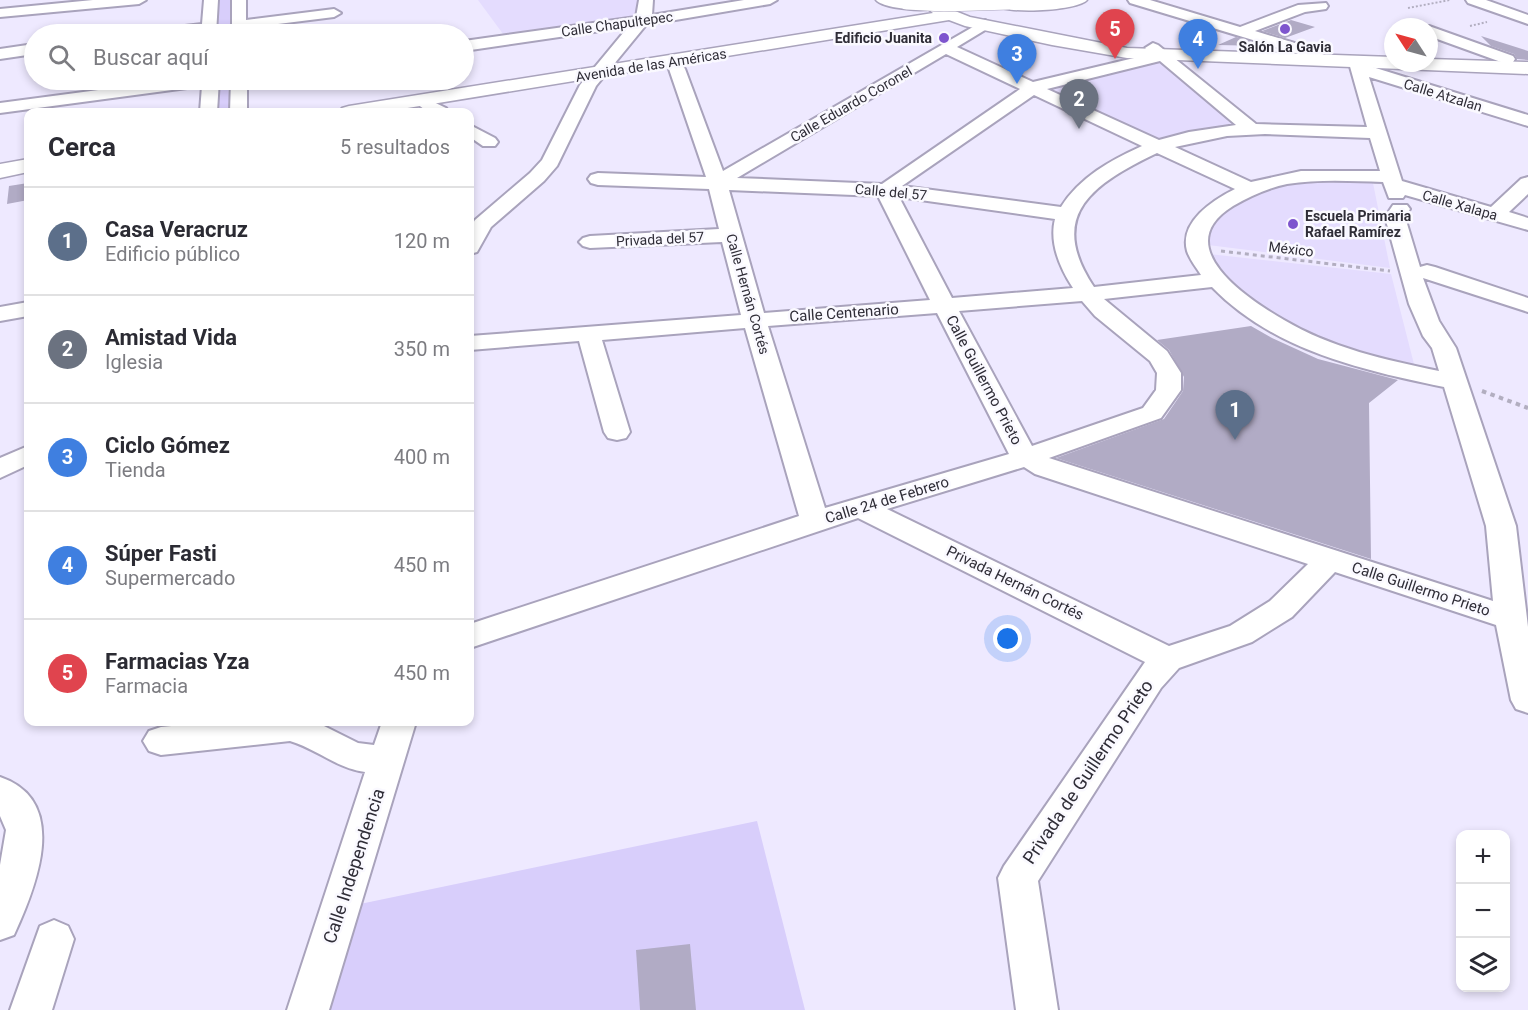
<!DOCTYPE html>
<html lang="es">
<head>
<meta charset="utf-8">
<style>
	body { margin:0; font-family:Roboto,sans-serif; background:#f7f7f7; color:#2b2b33 }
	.controls { position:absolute; right:18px; bottom:18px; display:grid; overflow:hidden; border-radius:12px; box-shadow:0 3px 9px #0003 }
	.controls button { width:54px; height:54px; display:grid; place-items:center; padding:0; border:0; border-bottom:2px solid #e1e1e2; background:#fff; color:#2b2b33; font:30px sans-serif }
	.compass { position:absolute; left:1384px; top:18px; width:54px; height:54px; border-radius:50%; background:#fff; box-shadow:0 3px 9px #0003; rotate:306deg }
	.you { position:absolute; left:1008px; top:639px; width:21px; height:21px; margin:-15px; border:4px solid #fff; border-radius:50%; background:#1a73e8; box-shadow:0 0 0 9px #1a73e833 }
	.badge { display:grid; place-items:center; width:39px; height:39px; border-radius:50%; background:#7e55ce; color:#fff; font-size:20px; font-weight:700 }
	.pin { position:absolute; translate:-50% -50px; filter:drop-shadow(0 2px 3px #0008) }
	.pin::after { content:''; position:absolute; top:32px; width:21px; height:18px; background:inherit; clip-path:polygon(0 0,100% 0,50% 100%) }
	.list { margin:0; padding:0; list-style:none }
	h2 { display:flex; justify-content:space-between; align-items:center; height:78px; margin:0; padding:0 24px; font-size:26px }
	h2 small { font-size:20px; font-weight:400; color:#7c7c81 }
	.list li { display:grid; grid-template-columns:39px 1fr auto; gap:18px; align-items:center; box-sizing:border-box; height:108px; padding:0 24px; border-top:2px solid #e1e1e2 }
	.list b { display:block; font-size:22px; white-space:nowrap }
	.list p { margin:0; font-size:20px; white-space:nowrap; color:#7c7c81 }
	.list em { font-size:20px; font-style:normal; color:#7c7c81 }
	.icon { flex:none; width:33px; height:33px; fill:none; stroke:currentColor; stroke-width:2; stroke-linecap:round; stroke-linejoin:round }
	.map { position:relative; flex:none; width:1528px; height:1010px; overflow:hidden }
	.search { position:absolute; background:#fff; box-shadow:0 3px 9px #0003; left:24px; top:24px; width:450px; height:66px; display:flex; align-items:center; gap:15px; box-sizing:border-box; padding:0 21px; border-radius:33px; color:#7c7c81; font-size:22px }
	.panel { position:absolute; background:#fff; box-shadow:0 3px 9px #0003; left:24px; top:108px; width:450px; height:618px; border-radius:12px }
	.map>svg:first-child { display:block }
	.built { fill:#e4dcfe }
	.green { fill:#d8cefb }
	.building { fill:#b1abc5 }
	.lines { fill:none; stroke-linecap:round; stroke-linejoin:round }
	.minor-casing { stroke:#a9a3bc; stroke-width:4 }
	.major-casing { stroke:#a9a3bc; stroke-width:3 }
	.highway-casing { stroke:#a9a3bc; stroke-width:3 }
	.path-far2 { stroke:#b2aec0; stroke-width:2; stroke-dasharray:2 2; stroke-linecap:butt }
	.path-far1 { stroke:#b2aec0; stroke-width:3; stroke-dasharray:4 4; stroke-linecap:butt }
	.path { stroke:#b2aec0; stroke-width:4; stroke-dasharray:4.5 4.5; stroke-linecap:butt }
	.minor { fill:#fff; fill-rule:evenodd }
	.major { fill:#fff; fill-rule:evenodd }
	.highway { fill:#fff; fill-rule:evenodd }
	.highway-bridge-casing { stroke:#a9a3bc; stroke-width:20; stroke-linecap:butt }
	.highway-bridge { stroke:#fff; stroke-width:19 }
	.poi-dot { fill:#7e55ce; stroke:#faf9ff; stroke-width:2 }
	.labels { text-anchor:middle; stroke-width:5; stroke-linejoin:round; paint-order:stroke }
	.far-street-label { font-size:14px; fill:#2f2d37; stroke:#faf9ff }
	.far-poi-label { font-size:14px; font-weight:bold; fill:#2f2d37; stroke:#faf9ff; text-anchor:end }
	.street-label { font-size:15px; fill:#2f2d37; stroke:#faf9ff }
	.near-street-label { font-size:18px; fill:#2f2d37; stroke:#faf9ff }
</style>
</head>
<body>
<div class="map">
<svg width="1528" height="1010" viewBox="0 0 1528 1010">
	<rect width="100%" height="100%" fill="#eee9ff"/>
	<path class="built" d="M478,0H639L638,16L631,20L506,38Z
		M1161,61L1239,127L1162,142L1047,87Z
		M1309,181L1373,183L1390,268L1200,244L1208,214L1249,191Z
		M1200,253L1391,274L1416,372L1277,327Z"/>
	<path class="green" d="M216,0H231L230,34H216Z
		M228,80L230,112H208L206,81Z
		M757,821L805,1010H329L360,904Z"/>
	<path class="building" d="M1291,20L1315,27L1285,38L1262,31Z
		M1481,36L1528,51V60L1517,59L1514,54L1491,46Z
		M1236,37L1263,46L1218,45Z
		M28,183V200L7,204L9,186Z
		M1251,326L1272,338L1318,359L1398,380L1369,403L1371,559L1056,458L1164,419L1183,391L1184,377L1169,350L1157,340Z
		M690,944L696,1010H640L636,950Z"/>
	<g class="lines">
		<g class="minor-casing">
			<path id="minor" d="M93,0H146L139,4L0,17V9Z
				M204,0H218L216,34H151L159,29L202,24Z
				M232,0H246V20L334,9L341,13L334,17L246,28V34H232Z
				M639,0H653L652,15L744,0H777L770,4L646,25L596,86L557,166L544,181L491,227L477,252L470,254V228L475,220L530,173L542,160L580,85L628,27L464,51V41L636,17Z
				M1128,0H1150L1240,27L1298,5L1326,3L1328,6L1326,9L1305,12L1255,31L1321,51L1323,54L1321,57H1309L1130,3Z
				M1466,0H1486L1528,15V24L1468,3Z
				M985,20L992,24L990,27L957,47L1033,82L1151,54L1145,48L1153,43L1158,45L1256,124L1367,127L1349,63L1357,58L1363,60L1366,65L1528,115V126L1369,77L1402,181L1491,207L1521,179L1528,177V194L1509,212L1528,218V230L1405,195L1403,198H1389L1383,182C1351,181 1319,179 1287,184C1268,188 1250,196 1233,206C1168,246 1246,298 1284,320C1331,348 1386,360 1439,371L1432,348L1423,336L1409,304L1385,217L1393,205H1407L1410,209L1405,217L1420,267L1427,265L1435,267L1528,298V312L1423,278L1439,321L1456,348L1516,526L1528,627V713L1516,709L1511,700L1496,625L1335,572L1292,617L1252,642L1179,668L1161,688L1038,881L1058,1010H1016L998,878L1004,866L1145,662L858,518L470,648V624L799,516L745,328L602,340L630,432L626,438L617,440L608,438L604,432L579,341L470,350V336L741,315L722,242L590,248L583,246L579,242L583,238L590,236L719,229L709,189L598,185L591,183L588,179L591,175L598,173L706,177L669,69L671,66H683L685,69L723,171ZM946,54L1020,89L882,184L737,178ZM1160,61L1236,125L1189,132L1159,140L1047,89ZM1034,95L1142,146C1111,160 1080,177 1061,207L902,186ZM1265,134L1370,138L1380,171H1301L1251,182L1175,147L1227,136ZM1157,153L1235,189C1213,200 1179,222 1187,251C1190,260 1196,267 1201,275L1094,287C1045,214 1095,183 1157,153ZM729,190L878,196L930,300L764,313ZM899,197L1055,219C1049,243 1060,268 1073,288L952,298ZM1212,287C1273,350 1361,370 1444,387L1486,526L1493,601L1049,458L1161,418L1181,390V373L1167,351L1104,299ZM1082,301L1095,316L1150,361L1157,373L1156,390L1143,408L1032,446L959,311ZM937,313L1009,454L825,508L768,326ZM1024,467L1035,474L1308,564L1270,601L1230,626L1169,646L887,509Z
				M1429,26L1513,56L1515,59L1513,62H1501L1429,36V27H1427Z
				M34,44V54L0,59V49Z
				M174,80H219L217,112H200L202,86L0,113V103Z
				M231,80H247V112H230Z
				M421,96L446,108L449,112H428L413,101L415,97Z
				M470,125L495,138L498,142L495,146H483L470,137Z
				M28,302V316L0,321V307Z
				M28,446V465L0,478V458Z
				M213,722H316L358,743L374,745L382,722H416L329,1010H287L365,772C336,768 317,749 290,741L161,755L149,751L143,741L149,731L161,727Z
				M0,777C71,801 36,887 14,935L0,940V865L6,830L0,816Z
				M54,920L68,926L74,939L52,1010H10L40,926Z"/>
		</g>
		<g class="major-casing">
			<path id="major" d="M935,3L970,17L1127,48L1393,57V63H1429V59L1528,62V74L1127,58L1052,45L965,26L949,20L383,112H339L342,108L349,106L933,13L927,8Z
				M28,159V172L0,178V164Z"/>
		</g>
		<g class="highway-casing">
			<path id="highway" d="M876,0H920L934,2L936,6C930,14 882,8 876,0Z
				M1087,0C1078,11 1002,15 993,4L997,0Z"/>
		</g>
		<path class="path-far2" d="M1408,8L1450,0
			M1470,26L1487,22"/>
		<path class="path-far1" d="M1221,251L1390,271"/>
		<path class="path" d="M1482,391L1528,408"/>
		<use href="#minor" class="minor"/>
		<use href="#major" class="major"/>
		<use href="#highway" class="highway"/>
		<g class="highway-bridge-casing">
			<path id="highway-bridge" d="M907,0L944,2L1010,0"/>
		</g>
		<use href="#highway-bridge" class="highway-bridge"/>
	</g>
	<g class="poi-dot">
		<circle cx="1285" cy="29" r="6"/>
		<circle cx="944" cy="38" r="6"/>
		<circle cx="1293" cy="224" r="6"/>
	</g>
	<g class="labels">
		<g class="far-street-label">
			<text transform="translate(617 24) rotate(-8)" y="5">Calle Chapultepec</text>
			<text transform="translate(651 65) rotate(-9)" y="5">Avenida de las Américas</text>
			<text transform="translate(1443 95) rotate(17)" y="5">Calle Atzalan</text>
			<text transform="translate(851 104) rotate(-30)" y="5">Calle Eduardo Coronel</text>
			<text transform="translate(891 192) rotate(5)" y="5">Calle del 57</text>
			<text transform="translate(1460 205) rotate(16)" y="5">Calle Xalapa</text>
			<text transform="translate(660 239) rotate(-3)" y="5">Privada del 57</text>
			<text transform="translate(1291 249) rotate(7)" y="5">México</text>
			<text transform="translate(748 294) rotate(74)" y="5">Calle Hernán Cortés</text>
		</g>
		<g class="far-poi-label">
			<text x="932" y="43">Edificio Juanita</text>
			<text x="1285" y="52" text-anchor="middle">Salón La Gavia</text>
			<text x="1305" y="221" text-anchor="start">Escuela Primaria<tspan x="1305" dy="16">Rafael Ramírez</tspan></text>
		</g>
		<g class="street-label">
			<text transform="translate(844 313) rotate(-4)" y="5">Calle Centenario</text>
			<text transform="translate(984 380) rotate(62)" y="5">Calle Guillermo Prieto</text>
			<text transform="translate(887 500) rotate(-17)" y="5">Calle 24 de Febrero</text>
			<text transform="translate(1015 583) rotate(26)" y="5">Privada Hernán Cortés</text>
			<text transform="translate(1421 589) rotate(18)" y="5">Calle Guillermo Prieto</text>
		</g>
		<g class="near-street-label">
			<text transform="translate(1088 772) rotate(-56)" y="6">Privada de Guillermo Prieto</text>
			<text transform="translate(354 866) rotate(-72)" y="6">Calle Independencia</text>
		</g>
	</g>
</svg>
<div class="controls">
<button>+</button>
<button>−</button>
<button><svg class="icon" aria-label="layers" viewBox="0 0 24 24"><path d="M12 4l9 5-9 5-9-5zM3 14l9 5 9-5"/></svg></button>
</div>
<svg class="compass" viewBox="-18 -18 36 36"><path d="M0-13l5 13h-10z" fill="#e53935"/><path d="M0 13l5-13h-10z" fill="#7c7c81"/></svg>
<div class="you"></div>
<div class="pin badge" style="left:1235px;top:440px;background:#5c6f8a">1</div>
<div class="pin badge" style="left:1079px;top:129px;background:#6b7280">2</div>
<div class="pin badge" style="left:1017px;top:84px;background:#3f7fe0">3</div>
<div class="pin badge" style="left:1198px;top:69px;background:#3f7fe0">4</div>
<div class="pin badge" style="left:1115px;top:59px;background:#e0444e">5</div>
<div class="search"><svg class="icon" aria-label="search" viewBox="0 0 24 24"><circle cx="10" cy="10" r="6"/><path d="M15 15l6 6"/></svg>Buscar aquí</div>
<section class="panel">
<h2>Cerca<small>5 resultados</small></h2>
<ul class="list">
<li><span class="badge" style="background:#5c6f8a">1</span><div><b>Casa Veracruz</b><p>Edificio público</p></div><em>120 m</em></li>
<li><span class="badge" style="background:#6b7280">2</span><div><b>Amistad Vida</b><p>Iglesia</p></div><em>350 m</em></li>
<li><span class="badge" style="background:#3f7fe0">3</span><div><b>Ciclo Gómez</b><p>Tienda</p></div><em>400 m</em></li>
<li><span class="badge" style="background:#3f7fe0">4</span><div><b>Súper Fasti</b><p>Supermercado</p></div><em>450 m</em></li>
<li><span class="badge" style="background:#e0444e">5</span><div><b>Farmacias Yza</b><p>Farmacia</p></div><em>450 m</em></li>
</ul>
</section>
</div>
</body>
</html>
